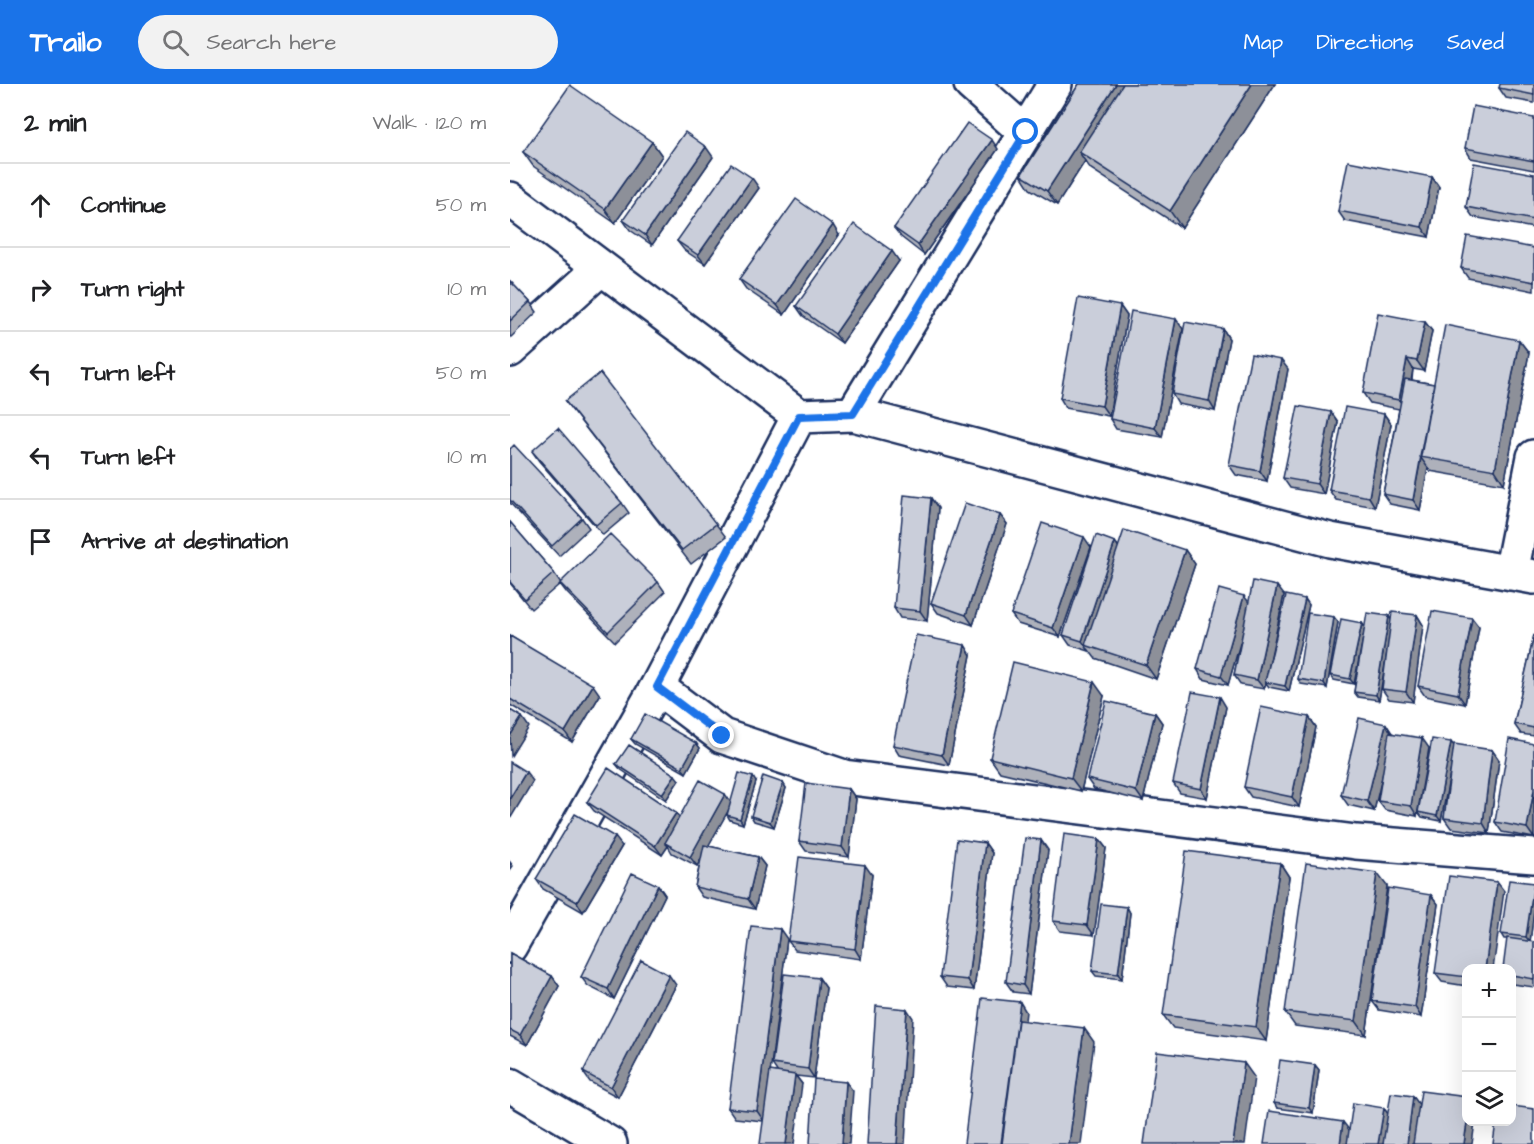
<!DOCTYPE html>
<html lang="en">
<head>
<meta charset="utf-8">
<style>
	body { margin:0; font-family:"Architects Daughter",sans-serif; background:#f2f2f2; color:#202124 }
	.controls { position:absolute; right:18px; bottom:18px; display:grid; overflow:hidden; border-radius:12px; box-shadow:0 6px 24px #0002 }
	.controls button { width:54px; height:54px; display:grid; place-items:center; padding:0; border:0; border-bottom:2px solid #e0e0e0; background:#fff; color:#202124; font:30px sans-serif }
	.stop { position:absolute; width:18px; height:18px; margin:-14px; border:4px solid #1a73e8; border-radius:50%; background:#fff }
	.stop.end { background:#1a73e8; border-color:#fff; box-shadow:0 2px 6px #0008 }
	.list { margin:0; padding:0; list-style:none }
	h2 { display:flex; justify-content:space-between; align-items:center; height:78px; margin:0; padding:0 24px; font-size:26px }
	h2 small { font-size:20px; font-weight:400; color:#757577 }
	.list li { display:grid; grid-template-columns:39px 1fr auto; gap:18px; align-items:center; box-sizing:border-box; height:84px; padding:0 24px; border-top:2px solid #e0e0e0 }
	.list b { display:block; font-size:22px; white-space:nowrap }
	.list em { font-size:20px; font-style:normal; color:#757577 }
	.icon { flex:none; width:33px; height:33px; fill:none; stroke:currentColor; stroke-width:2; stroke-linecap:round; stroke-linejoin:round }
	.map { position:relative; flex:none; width:1024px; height:1060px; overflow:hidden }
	header { display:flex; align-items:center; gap:36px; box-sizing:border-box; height:84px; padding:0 30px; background:#1a73e8; color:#fff }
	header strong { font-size:28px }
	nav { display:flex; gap:33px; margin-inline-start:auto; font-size:21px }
	.search { width:420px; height:54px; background:#f2f2f2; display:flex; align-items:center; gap:15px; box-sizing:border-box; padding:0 21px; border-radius:33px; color:#757577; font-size:22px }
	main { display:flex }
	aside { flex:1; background:#fff }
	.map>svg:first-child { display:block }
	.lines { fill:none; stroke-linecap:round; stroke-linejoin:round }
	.street-casing { stroke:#1b2f5e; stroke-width:38 }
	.street { stroke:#fff; stroke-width:33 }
	.wall { fill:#aeb1bb; stroke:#1b2f5e; stroke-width:1.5 }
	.shaded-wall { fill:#8d9099; stroke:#1b2f5e; stroke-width:1.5 }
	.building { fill:#caceda; stroke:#1b2f5e; stroke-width:1.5 }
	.route { stroke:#1a73e8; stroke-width:8 }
</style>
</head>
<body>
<header>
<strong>Trailo</strong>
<div class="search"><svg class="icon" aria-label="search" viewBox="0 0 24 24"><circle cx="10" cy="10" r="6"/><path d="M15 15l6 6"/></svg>Search here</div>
<nav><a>Map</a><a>Directions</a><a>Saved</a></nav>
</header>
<main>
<aside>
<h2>2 min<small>Walk · 120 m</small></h2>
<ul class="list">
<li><svg class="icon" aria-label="ahead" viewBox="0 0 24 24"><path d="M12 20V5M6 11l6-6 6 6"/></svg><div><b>Continue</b></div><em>50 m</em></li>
<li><svg class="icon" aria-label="right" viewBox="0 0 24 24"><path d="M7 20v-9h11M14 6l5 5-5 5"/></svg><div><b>Turn right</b></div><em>10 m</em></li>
<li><svg class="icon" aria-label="left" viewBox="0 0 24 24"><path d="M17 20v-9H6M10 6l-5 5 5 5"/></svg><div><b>Turn left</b></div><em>50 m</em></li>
<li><svg class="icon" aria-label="left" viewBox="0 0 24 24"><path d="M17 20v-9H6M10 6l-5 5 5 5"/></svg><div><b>Turn left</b></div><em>10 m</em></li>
<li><svg class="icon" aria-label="arrive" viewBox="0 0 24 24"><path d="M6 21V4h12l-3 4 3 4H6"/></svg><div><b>Arrive at destination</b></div></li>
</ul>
</aside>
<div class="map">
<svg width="1024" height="1060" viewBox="0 0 1024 1060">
	<rect width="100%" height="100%" fill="#fff"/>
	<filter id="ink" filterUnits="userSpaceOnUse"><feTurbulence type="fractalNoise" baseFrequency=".0167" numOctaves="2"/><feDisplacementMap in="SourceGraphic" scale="12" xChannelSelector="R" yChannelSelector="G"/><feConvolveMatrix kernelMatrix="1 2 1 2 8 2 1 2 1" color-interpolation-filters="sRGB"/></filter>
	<g filter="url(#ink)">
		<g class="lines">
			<g class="street-casing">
				<path id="street" d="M461,0L516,49
					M0,115L289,332L343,330L820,456L1024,493
					M0,266L90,185
					M343,330L545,0
					M1001,489L1024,373
					M147,603L212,652L334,693L846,758L1024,772
					M0,862L147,603L289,332
					M0,1001L100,1060"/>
			</g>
			<use href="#street" class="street"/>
		</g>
		<path class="wall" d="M569,0H765L672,144L581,85L575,77L547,121L520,105L511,91Z
			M1024,0V19L996,14L989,4Z
			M1024,34V86L961,74L955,64Z
			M142,58L152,72L105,139L23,82L13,68Z
			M488,65L414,171L391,153L384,144Z
			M203,73L142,161L120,146L113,136Z
			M1024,90V144L963,133L956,123Z
			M922,93L929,103L919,153L835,137L828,127Z
			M249,104L195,180L174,166L167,157Z
			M329,151L274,231L236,205L229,195Z
			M1024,164V207L958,194L951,184Z
			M389,177L332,259L293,232L286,222Z
			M0,197L20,218L27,228L0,254Z
			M610,222L617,232L599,332L556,324L550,314Z
			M915,238L922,247L914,287L903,285L902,296L924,300L1009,256L1019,269L994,400L920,387L918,384L910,426L880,420L873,410L889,325L860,319L853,309Z
			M673,245L652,353L606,345L600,335Z
			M713,245L719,255L705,327L668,320L662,310Z
			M778,285L757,397L726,391L719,381Z
			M55,317L206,440L216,453L181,480L65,330Z
			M821,328L828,338L814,410L780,404L773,394Z
			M874,330L881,340L865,423L826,416L819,406Z
			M0,365L72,434L79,444L49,472L0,419Z
			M22,367L112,419L119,429L93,451L29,377Z
			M428,424L417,537L390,534L384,524Z
			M490,431L497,440L463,541L428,529L421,519Z
			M0,438L44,489L51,499L148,498L155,508L105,558L57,509L50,500L21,525L0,499Z
			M605,458L608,462L675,466L685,480L646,595L585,574L579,566V567L560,561L553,551Z
			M581,463L550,553L508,540L501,530Z
			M774,511L761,572L795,515L799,521L779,607L759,603L756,599L754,605L731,601L724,591L732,552L718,601L693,595L687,585L739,519Z
			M907,531L913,541L903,618L879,615L872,605L877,568L869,616L848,613L844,608L850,568L844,600L824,596L820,591L852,539L855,543L879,532L881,536Z
			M828,538L817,604L791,600L788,595Z
			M969,543L955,620L915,612L908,602Z
			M1024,551V652L1011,650L1004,640Z
			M0,552L90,611L62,658L0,621Z
			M461,571L439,681L389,671L383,661Z
			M594,612L571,707L490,688L480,674Z
			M716,623L697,714L670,709L663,699Z
			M645,629L652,639L633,717L584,705L577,695Z
			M799,633L806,643L789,723L741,713L734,703Z
			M876,640L882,649L919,664L907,732L875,726L868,717L872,693L864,727L838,721L831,711Z
			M121,655L186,659L190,664L176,689L125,660Z
			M1024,660V754L992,748L985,738Z
			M944,662L982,666L989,676L979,749L941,744L934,734L940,689L931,737L912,733L908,728Z
			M106,680L169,696L156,716L110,685Z
			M246,698L233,740L220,736L217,731L219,725L198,762L248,773L255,782L245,825L192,813L185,803L191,774L187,782L162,769L158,762L152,771L84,727L77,718L170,733L221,718Z
			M273,699L276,704L264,743L244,737L241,732Z
			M339,705L346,715L339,773L296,767L289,757Z
			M589,755L596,764L584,851L550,847L543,837Z
			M475,759L482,769L464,906L437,903L430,893Z
			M112,762L73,828L33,805L26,795Z
			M538,766L519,910L503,908L496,898Z
			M770,779L779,793L756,957L663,944L653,931Z
			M362,791L351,875L285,866L278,857Z
			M1024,799V827L1020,857L1024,858V903L1002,900V885L997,855H994L991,850Z
			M148,801L155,811L104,915L78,902L71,893Z
			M877,802L856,951L785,942L775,928Z
			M994,807L957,885V902L932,898L925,889Z
			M921,811L928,820L911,933L869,926L862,917Z
			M617,823L620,829L612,895L586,892L582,887Z
			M277,855L258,1001L268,989L262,980L309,894L316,904L304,994L286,992L292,1000L253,1037L225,1034L218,1024Z
			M0,869L42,892L49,902L17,961L0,952Z
			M166,901L108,1013L80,998L73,988Z
			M805,981L809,986L803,1029L767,1024L764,1019Z"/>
		<path class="shaded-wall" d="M606,0H625L569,68L575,77L547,121L537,107Z
			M742,0H765L672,144L660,127Z
			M482,56L488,65L414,171L408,161Z
			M142,58L152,72L105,139L95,125Z
			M196,63L203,73L142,161L135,151Z
			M922,93L929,103L919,153L912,143Z
			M242,94L249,104L195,180L188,171Z
			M323,141L329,151L274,231L267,221Z
			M382,167L389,177L332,259L325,250Z
			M610,222L617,232L599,332L592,322Z
			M666,235L673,245L652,353L645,344Z
			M915,238L922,247L914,287L907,277Z
			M713,245L719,255L705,327L699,317Z
			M1009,256L1019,269L994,400L985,386Z
			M897,275L903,285L896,326L889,316Z
			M771,276L778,285L757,397L750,387Z
			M821,328L828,338L814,410L807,400Z
			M874,330L881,340L865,423L859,413Z
			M911,374L918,384L910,426L903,416Z
			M421,414L428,424L417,537L410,527Z
			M490,431L497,440L463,541L456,531Z
			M574,453L581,463L550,553L543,544Z
			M605,458L612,468L575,561L579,567L572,557Z
			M675,466L685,480L646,595L636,581Z
			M767,502L774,511L754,605L747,596Z
			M734,512L741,521L718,601L711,592Z
			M795,515L799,521L779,607L775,602Z
			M907,531L913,541L903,618L896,608Z
			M879,532L882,538L869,616L866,611Z
			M824,533L828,538L817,604L814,599Z
			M962,534L969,543L955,620L948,610Z
			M852,539L855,544L844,600L840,595Z
			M455,561L461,571L439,681L432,671Z
			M584,598L594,612L571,707L561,694Z
			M83,601L90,611L62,658L55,648Z
			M710,613L716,623L697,714L691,705Z
			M645,629L652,639L633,717L626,707Z
			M12,633L19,643L1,672L0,652Z
			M799,633L806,643L789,723L782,713Z
			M876,640L882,650L864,727L857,717Z
			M912,654L919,664L907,732L901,722Z
			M941,658L945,663L931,737L927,732Z
			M186,659L190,664L176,689L172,684Z
			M982,666L989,676L979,749L973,739Z
			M16,688L23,697L0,735V714Z
			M165,691L169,696L156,716L152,710Z
			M243,693L246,698L233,740L230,735Z
			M273,699L276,704L264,743L260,738Z
			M339,705L346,715L339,773L332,763Z
			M1024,706V754L1017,744Z
			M215,710L222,720L187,782L180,773Z
			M166,729L173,738L155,759L158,762L152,771L145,762Z
			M105,753L112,762L73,828L67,818Z
			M589,755L596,764L584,851L577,841Z
			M531,756L538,766L519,910L513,901Z
			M475,759L482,769L464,906L458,896Z
			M248,773L255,782L245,825L238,815Z
			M0,778L3,782L0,786Z
			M770,779L779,793L756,957L746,943Z
			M355,781L362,791L351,875L345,865Z
			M867,789L877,802L856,951L846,937Z
			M987,798L994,807L983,885H975Z
			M1024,799V827L1020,858L1016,853Z
			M148,801L155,811L104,915L98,905Z
			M921,811L928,820L911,933L905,923Z
			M617,823L620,829L612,895L608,890Z
			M270,845L277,855L254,1037L247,1027Z
			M159,891L166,901L108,1013L101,1003Z
			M42,892L49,902L17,961L10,951Z
			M309,894L316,904L304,994L298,985Z
			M510,918L516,928L500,1060H491Z
			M397,925L403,934L395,1060H387Z
			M574,944L584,958L571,1060H559Z
			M734,979L744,993L735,1060H723Z
			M805,981L809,986L803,1029L799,1024Z
			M285,991L292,1000L284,1060H276Z
			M336,998L343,1007L339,1060H332Z
			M903,1012L910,1022L905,1060H897Z
			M874,1024L880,1033L876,1060H868Z
			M833,1038L840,1047L838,1060H830Z
			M957,1038H965L962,1060H954Z"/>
		<path class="building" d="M569,0H606L537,107L511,91Z
			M613,0H742L660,127L569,68Z
			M990,0H1024V11L989,4Z
			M60,1L142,58L95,125L13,68Z
			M963,22L1024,34V77L955,64Z
			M457,39L482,56L408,161L384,144Z
			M175,48L196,63L135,151L113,136Z
			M838,77L922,93L912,143L828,127Z
			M964,79L1024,90V136L956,123Z
			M221,80L242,94L188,171L167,157Z
			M286,115L323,141L267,221L229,195Z
			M344,140L382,167L325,250L286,222Z
			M957,152L1024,164V198L951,184Z
			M0,197L20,218L0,237Z
			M568,214L610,222L592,322L550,314Z
			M621,227L666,235L645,344L600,335Z
			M868,229L915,238L907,277L897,275L889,316L853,309Z
			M675,238L713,245L699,317L662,310Z
			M935,241L1009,256L985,386L910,373Z
			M741,270L771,276L750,387L719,381Z
			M90,289L206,440L172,466L55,317Z
			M895,295L924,300L903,416L873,410Z
			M788,322L821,328L807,400L773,394Z
			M835,323L874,330L859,413L819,406Z
			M48,344L112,419L86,441L22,367Z
			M4,361L72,434L42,462L0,416V365Z
			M394,411L421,414L410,527L384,524Z
			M455,419L490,431L456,531L421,519Z
			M0,438L44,489L15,515L0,498Z
			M532,439L574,453L543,544L501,530Z
			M614,446L675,466L636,581L575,561Z
			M100,450L148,498L98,548L50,499Z
			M586,451L605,458L572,557L553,551Z
			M743,497L767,502L747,596L724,591Z
			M709,505L734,512L711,592L687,585Z
			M776,511L795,515L775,602L755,598Z
			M922,527L962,534L948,610L908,602Z
			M882,528L907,531L896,608L872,605Z
			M798,529L824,533L814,599L788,595Z
			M857,529L879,532L866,611L844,608Z
			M831,535L852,539L840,595L820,591Z
			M406,551L455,561L432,671L383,661Z
			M1024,551V644L1004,640Z
			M0,552L83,601L55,648L0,615Z
			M503,578L584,598L561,694L480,674Z
			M682,608L710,613L691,705L663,699Z
			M596,617L645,629L626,707L577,695Z
			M751,623L799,633L782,713L734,703Z
			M0,626L12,633L0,652Z
			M135,630L186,659L172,684L121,655Z
			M849,634L876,640L857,717L831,711Z
			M879,649L912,654L901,722L868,717Z
			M922,655L941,658L927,732L908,728Z
			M999,655L1024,660V706L1017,744L985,738Z
			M944,660L982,666L973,739L934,734Z
			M119,661L165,691L152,710L106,680Z
			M0,678L16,688L0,714Z
			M98,684L166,729L145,762L77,718Z
			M229,689L243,693L230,735L217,731Z
			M253,692L273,699L260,738L241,732Z
			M190,696L215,710L180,773L155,759Z
			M296,699L339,705L332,763L289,757Z
			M65,730L105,753L67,818L26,795Z
			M554,750L589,755L577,841L543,837Z
			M515,754L531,756L513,901L496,898Z
			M447,755L475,759L458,896L430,893Z
			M194,761L248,773L238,815L185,803Z
			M676,767L770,779L746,943L653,931Z
			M289,773L355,781L345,865L278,857Z
			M796,779L867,789L846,937L775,928Z
			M122,789L148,801L98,905L71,893Z
			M939,792L987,798L975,885H957V893L925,889Z
			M999,796L1024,799L1016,853L991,850Z
			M878,804L921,811L905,923L862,917Z
			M591,820L617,823L608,890L582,887Z
			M241,842L270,845L247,1027L218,1024Z
			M997,854L1024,858V895L1002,891V885H993Z
			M0,869L42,892L10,951L0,946Z
			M131,876L159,891L101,1003L73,988Z
			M274,890L309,894L298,985L262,980Z
			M472,914L510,918L491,1060H454Z
			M366,922L397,925L387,1060H357Z
			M508,936L574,944L559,1060H492Z
			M647,968L734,979L723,1060H634Z
			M770,976L805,981L799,1024L764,1019Z
			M260,987L285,991L276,1060H250Z
			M304,995L336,998L332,1060H300Z
			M911,1007L957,1013V1038L954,1060H903Z
			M881,1009L903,1012L897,1060H873Z
			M843,1019L874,1024L868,1060H837Z
			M1002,1022L1024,1025V1060H983L986,1038H1002Z
			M759,1027L833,1038L830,1060H754Z"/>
	</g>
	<g class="lines" filter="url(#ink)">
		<path class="route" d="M212,652L147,603L289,332L343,330L516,48"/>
	</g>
</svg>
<div class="controls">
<button>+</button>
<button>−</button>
<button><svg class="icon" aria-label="layers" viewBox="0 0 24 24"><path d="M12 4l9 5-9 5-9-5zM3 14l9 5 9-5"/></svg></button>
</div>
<div class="stop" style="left:516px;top:48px"></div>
<div class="stop end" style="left:212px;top:652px"></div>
</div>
</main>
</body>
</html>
